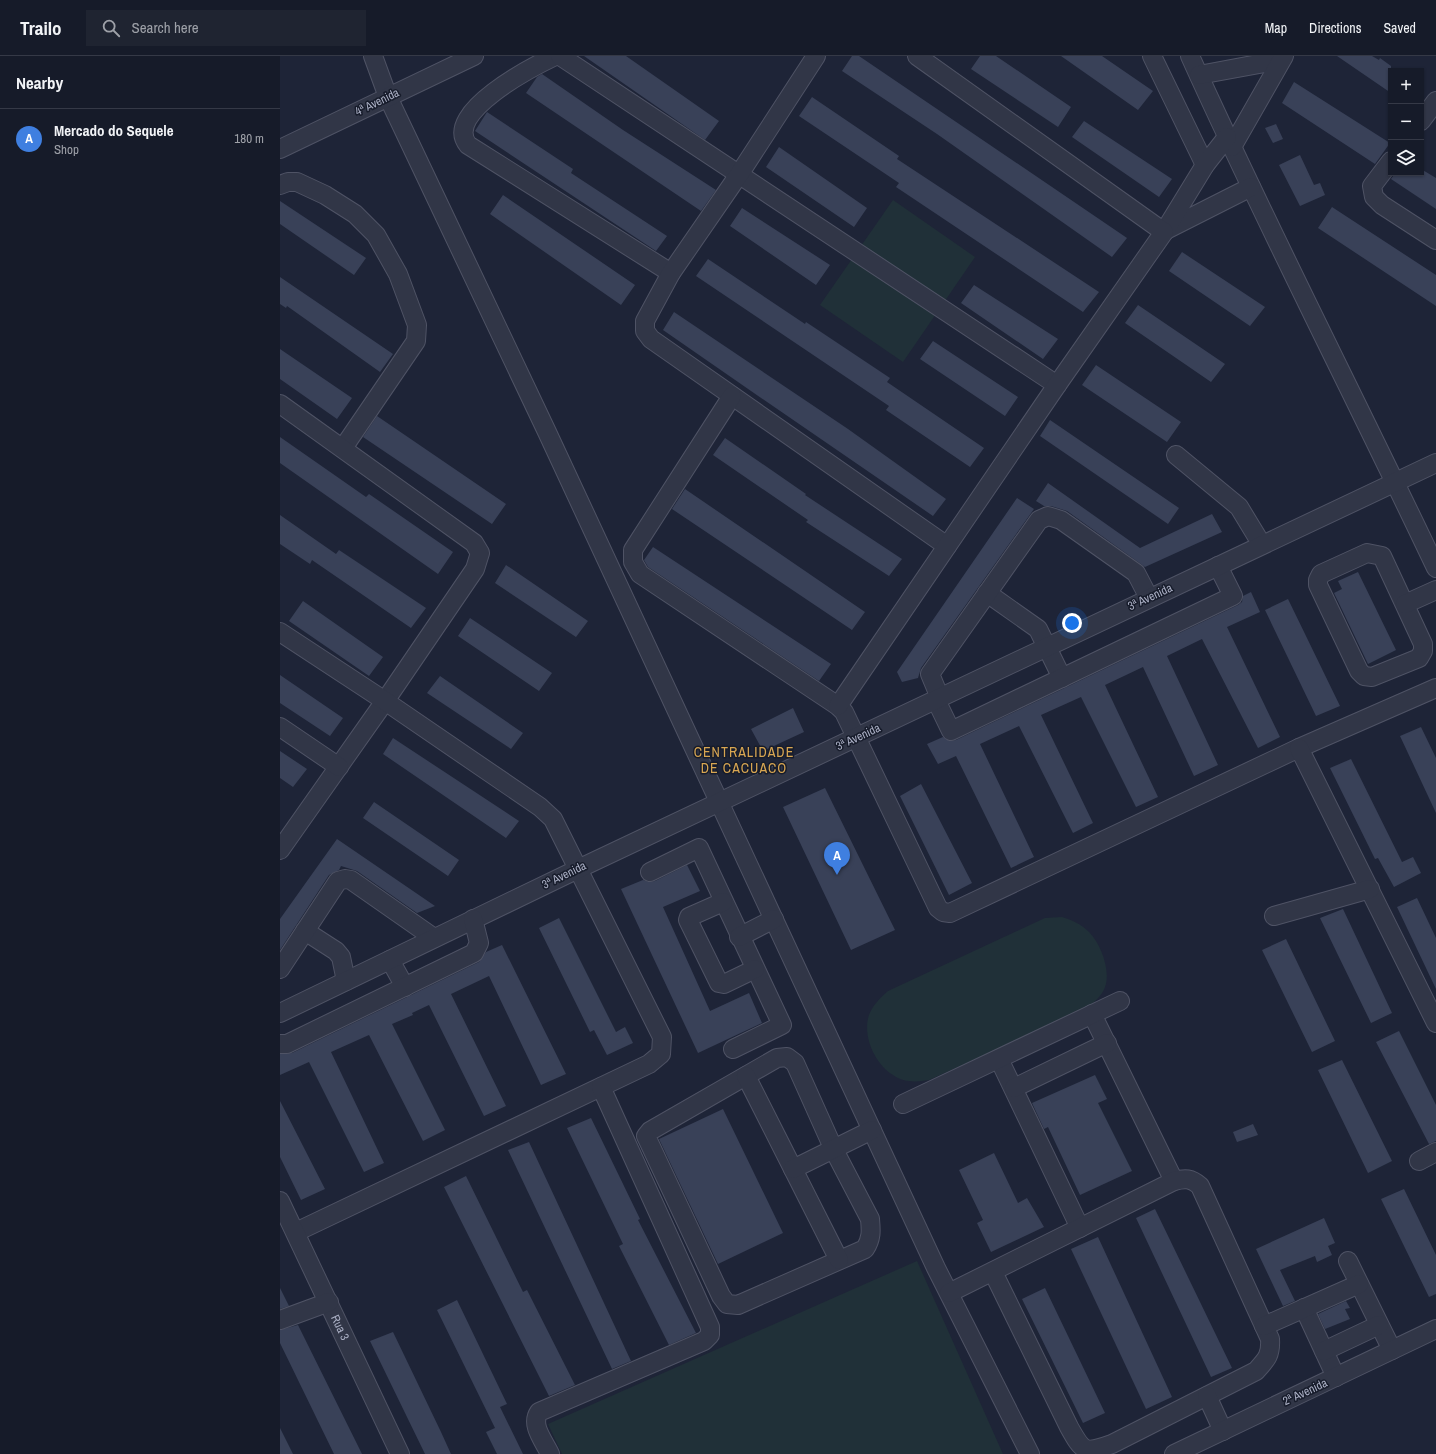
<!DOCTYPE html>
<html lang="en">
<head>
<meta charset="utf-8">
<style>
	body { margin:0; font-family:"Archivo Narrow",sans-serif; background:#1f2431; color:#f1f3f6 }
	.controls { position:absolute; right:12px; top:12px; display:grid; overflow:hidden; border-radius:0px; box-shadow:0 1px 3px #0004 }
	.controls button { width:36px; height:36px; display:grid; place-items:center; padding:0; border:0; border-bottom:1px solid #353946; background:#161b29; color:#f1f3f6; font:20px sans-serif }
	.you { position:absolute; left:792px; top:567px; width:14px; height:14px; margin:-10px; border:3px solid #fff; border-radius:50%; background:#1a73e8; box-shadow:0 0 0 6px #1a73e833 }
	.badge { display:grid; place-items:center; width:26px; height:26px; border-radius:50%; background:#7791fe; color:#fff; font-size:13px; font-weight:700 }
	.pin { position:absolute; translate:-50% -33px; filter:drop-shadow(0 1px 2px #0008) }
	.pin::after { content:''; position:absolute; top:21px; width:14px; height:12px; background:inherit; clip-path:polygon(0 0,100% 0,50% 100%) }
	.list { margin:0; padding:0; list-style:none }
	h2 { display:flex; justify-content:space-between; align-items:center; height:52px; margin:0; padding:0 16px; font-size:17px }
	h2 small { font-size:13px; font-weight:400; color:#9ea1a8 }
	.list li { display:grid; grid-template-columns:26px 1fr auto; gap:12px; align-items:center; box-sizing:border-box; height:60px; padding:0 16px; border-top:1px solid #353946 }
	.list b { display:block; font-size:15px; white-space:nowrap }
	.list p { margin:0; font-size:13px; white-space:nowrap; color:#9ea1a8 }
	.list em { font-size:13px; font-style:normal; color:#9ea1a8 }
	.icon { flex:none; width:22px; height:22px; fill:none; stroke:currentColor; stroke-width:2; stroke-linecap:round; stroke-linejoin:round }
	.map { position:relative; flex:none; width:1156px; height:1398px; overflow:hidden }
	header { display:flex; align-items:center; gap:24px; box-sizing:border-box; height:56px; padding:0 20px; background:#161b29; border-bottom:1px solid #353946 }
	header strong { font-size:19px }
	nav { display:flex; gap:22px; margin-inline-start:auto; font-size:14px }
	.search { width:280px; height:36px; background:#1f2431; display:flex; align-items:center; gap:10px; box-sizing:border-box; padding:0 14px; border-radius:0px; color:#9ea1a8; font-size:15px }
	main { display:flex }
	aside { flex:1; background:#161b29 }
	.map>svg:first-child { display:block }
	.green { fill:#203038 }
	.building { fill:#394158 }
	.lines { fill:none; stroke-linecap:round; stroke-linejoin:round }
	.minor-casing { stroke:#4f5365; stroke-width:20 }
	.minor { stroke:#313647; stroke-width:18 }
	.labels { text-anchor:middle; stroke-width:3; stroke-linejoin:round; paint-order:stroke }
	.street-label { font-size:12px; fill:#abb0c5; stroke:#171c2b }
	.quarter-label { font-size:14px; letter-spacing:1px; fill:#d8a652; stroke:#171c2b }
</style>
</head>
<body>
<header>
<strong>Trailo</strong>
<div class="search"><svg class="icon" aria-label="search" viewBox="0 0 24 24"><circle cx="10" cy="10" r="6"/><path d="M15 15l6 6"/></svg>Search here</div>
<nav><a>Map</a><a>Directions</a><a>Saved</a></nav>
</header>
<main>
<aside>
<h2>Nearby<small></small></h2>
<ul class="list">
<li><span class="badge" style="background:#3f7fe0">A</span><div><b>Mercado do Sequele</b><p>Shop</p></div><em>180 m</em></li>
</ul>
</aside>
<div class="map">
<svg width="1156" height="1398" viewBox="0 0 1156 1398">
	<rect width="100%" height="100%" fill="#1e2437"/>
	<path class="green" d="M613,144L695,201L623,306L540,249Z
		M782,861C792,864 801,868 809,876C821,888 831,915 825,931C822,940 814,946 807,953L649,1024C637,1026 624,1027 613,1019C595,1008 582,980 589,959C593,949 600,942 608,935L765,862Z
		M637,1205L723,1398H282L268,1368Z"/>
	<path class="building" d="M304,0H346L439,65L425,84Z
		M572,0H579L847,182L832,201L657,78L562,15Z
		M700,0H716L791,51L778,71L691,13Z
		M781,0H822L873,35L858,54Z
		M1057,0H1092L1099,4L1100,2L1111,10V37Z
		M262,18L343,74L436,134L421,155L246,37L257,21Z
		M1014,26L1110,87L1095,108L1002,47Z
		M532,41L619,100L617,103L819,236L803,256L616,131L619,127L519,60Z
		M207,56L293,113L291,117L387,180L376,195L195,75Z
		M804,65L892,123L879,141L792,81Z
		M996,68L1003,83L993,87L985,72Z
		M499,91L587,152L574,171L486,111Z
		M1020,99L1034,129L1040,127L1045,139L1020,150L999,109Z
		M1141,113L1156,122V153L1111,123L1115,117H1141Z
		M223,139L355,229L341,249L210,158Z
		M0,145L86,202L74,219L0,168Z
		M1052,151L1156,219V250L1038,172Z
		M462,152L550,209L536,229L450,170Z
		M902,196L985,251L970,270L889,215Z
		M428,203L525,268L526,266L610,322L607,326L704,392L690,411L606,354L609,350L416,220Z
		M0,221L113,298L100,316L7,250L6,252L0,248Z
		M694,229L778,283L763,303L681,247Z
		M858,249L945,308L931,326L845,267Z
		M394,256L568,373L666,443L653,460L471,335L383,274Z
		M653,285L738,341L725,360L640,303Z
		M0,293L72,342L57,363L0,323Z
		M816,309L901,366L887,386L802,329Z
		M97,360L226,448L212,468L83,381Z
		M770,364L899,452L888,468L760,380Z
		M0,381L86,441L89,438L173,496L158,518L0,407Z
		M445,382L526,438L525,439L622,503L609,520L526,466L528,464L433,399Z
		M768,427L860,492L932,458L942,476L865,511L787,455L771,450H764L756,445Z
		M405,433L585,556L572,574L392,453Z
		M737,442L754,453L641,612L638,622L622,626L617,616Z
		M0,459L56,498L59,494L146,552L131,572L32,504L30,508L0,488Z
		M373,491L551,608L539,625L368,511L364,504Z
		M226,509L308,565L296,581L215,527Z
		M1078,516L1116,594L1088,608L1054,537L1062,533L1058,525Z
		M971,536L980,556L947,571L1000,681L978,692L922,583L887,600L938,709L914,720L863,611L825,629L878,741L856,751L801,641L761,659L813,767L793,777L739,670L700,688L754,801L731,812L676,700L658,708L647,688L663,681L670,685L676,684L958,549L962,546L963,540Z
		M1008,543L1060,650L1036,660L985,554Z
		M23,545L103,601L89,620L9,565Z
		M190,562L272,617L259,635L178,580Z
		M0,619L63,662L50,680L0,647Z
		M160,620L243,677L231,693L147,637Z
		M513,652L524,676L483,695L471,673Z
		M1141,671L1156,702V757L1120,680Z
		M113,682L239,765L226,782L103,698Z
		M0,695L27,713L13,731L0,722Z
		M1071,703L1122,806L1133,801L1141,817L1114,831L1098,802L1095,803L1050,712Z
		M641,728L692,827L669,839L620,740Z
		M545,732L615,874L571,894L503,751Z
		M94,746L179,804L168,820L83,762Z
		M57,783L155,850L137,857L77,815L61,810L59,814L49,819L0,894V863Z
		M407,809L420,835L383,851L430,955L469,937L482,967L418,997L341,833L363,824L369,826L375,825Z
		M1137,842L1156,882V933L1117,851Z
		M1063,853L1112,957L1091,967L1040,862Z
		M279,862L336,976L345,971L353,987L327,999L314,974L310,976L259,872Z
		M1006,883L1055,985L1032,996L982,894Z
		M222,889L286,1018L261,1029L209,920L171,938L226,1050L204,1060L149,949L132,957L133,959L112,968L165,1074L143,1085L89,979L51,996L104,1107L84,1116L29,1006L0,1019V998L12,997L199,906L206,896Z
		M1119,975L1156,1049V1085L1149,1088L1096,986Z
		M1062,1004L1112,1105L1088,1117L1038,1014Z
		M815,1019L827,1043L818,1047L852,1115L800,1139L768,1071L764,1073L752,1047Z
		M0,1045L45,1133L21,1144L0,1101Z
		M443,1053L503,1177L438,1208L379,1083Z
		M311,1062L360,1163L358,1164L416,1277L389,1289L339,1190L343,1188L287,1072Z
		M973,1068L978,1079L957,1086L953,1076Z
		M249,1086L351,1305L332,1313L228,1094Z
		M714,1097L738,1147L747,1142L764,1171L711,1196L697,1167L703,1164L679,1114Z
		M186,1120L243,1236L247,1234L295,1329L269,1340L164,1131Z
		M1124,1133L1156,1199V1238L1149,1241L1101,1143Z
		M875,1153L952,1312L931,1321L856,1162Z
		M1044,1162L1055,1187L1048,1190L1052,1199L1037,1206L1035,1200L1000,1214L1015,1245L1003,1250L976,1193Z
		M818,1181L892,1341L866,1353L791,1193Z
		M0,1232L9,1250L0,1253Z
		M765,1232L825,1357L803,1367L742,1243Z
		M177,1244L227,1348L220,1351L243,1398H217L206,1376L215,1372L157,1254Z
		M1066,1245L1070,1252L1065,1253L1070,1263L1045,1273L1038,1258Z
		M18,1269L82,1398H54L0,1287V1274Z
		M113,1276L161,1376L171,1398H145L90,1285Z
		M0,1372L13,1398H0Z"/>
	<g class="lines">
		<g class="minor-casing">
			<g id="minor">
				<path d="M93,0L108,41L267,376L656,1212L750,1398"/>
				<path d="M275,0C254,10 162,57 188,89L391,217"/>
				<path d="M280,0L777,329"/>
				<path d="M536,0L460,117L391,217L365,265V275L371,283L667,490"/>
				<path d="M872,0L925,109"/>
				<path d="M910,0C988,173 1075,341 1156,512"/>
				<path d="M919,19L1000,4"/>
				<path d="M1141,65L1156,45"/>
				<path d="M952,91L1004,0"/>
				<path d="M0,93L194,0"/>
				<path d="M1111,105L1092,130L1094,141L1102,149L1156,184"/>
				<path d="M0,129L8,126H17L45,139L75,158L96,179L118,218L137,269L136,285L63,392"/>
				<path d="M884,175L971,131"/>
				<path d="M884,176L925,109L947,81"/>
				<path d="M452,340L353,494V506L360,518L558,650L564,656L658,852L663,856L670,857L1019,692L1156,632"/>
				<path d="M0,348L194,487L200,497L195,513L105,645L0,794"/>
				<path d="M896,399L959,451L982,489"/>
				<path d="M1087,497L1102,500L1143,588V595L1139,602L1092,621L1084,620L1079,615L1038,529V524L1041,518Z"/>
				<path d="M707,537L758,573L782,622"/>
				<path d="M1125,548L1156,534"/>
				<path d="M0,576L105,645L260,751L273,763L382,981L381,998L369,1008L16,1176"/>
				<path d="M660,642L650,618L759,464L768,460L781,464L856,517L869,542"/>
				<path d="M656,644L671,675L953,540L938,510"/>
				<path d="M558,650L777,329L884,176L637,0"/>
				<path d="M0,671L59,711"/>
				<path d="M1019,692L1156,967"/>
				<path d="M370,816L419,792L502,969L453,993"/>
				<path d="M443,846L409,861L408,864L439,927L444,928L475,913"/>
				<path d="M994,860L1090,833"/>
				<path d="M25,875L56,895L61,901L66,925"/>
				<path d="M459,881L494,863"/>
				<path d="M110,904L125,931"/>
				<path d="M0,913L58,825L65,823L71,824L154,882"/>
				<path d="M0,957L298,813L1156,407"/>
				<path d="M812,958L894,1125"/>
				<path d="M0,988H7L194,897L199,887L193,863"/>
				<path d="M507,1001L515,1007L554,1094L590,1163C591,1174 592,1182 585,1193L458,1249L447,1248L441,1240L366,1080L370,1075L497,1002Z"/>
				<path d="M719,1003L800,1172"/>
				<path d="M466,1020L559,1204"/>
				<path d="M734,1032L827,987"/>
				<path d="M623,1048L840,945"/>
				<path d="M1139,1105L1156,1096"/>
				<path d="M513,1113L592,1074"/>
				<path id="s1" d="M0,1145L120,1398"/>
				<path d="M1068,1205L1112,1294"/>
				<path d="M669,1237L894,1125C905,1122 911,1122 920,1130L990,1283C991,1299 987,1303 976,1315L832,1388C804,1398 803,1396 789,1371L713,1216"/>
				<path d="M1024,1252L1056,1321"/>
				<path d="M0,1264L49,1246"/>
				<path d="M984,1270L1079,1228"/>
				<path d="M1044,1295L1099,1269"/>
				<path d="M927,1340L943,1375"/>
				<path d="M270,1398C264,1385 250,1369 259,1356L424,1285L430,1279V1271L321,1031"/>
				<path d="M894,1398L1156,1273"/>
			</g>
		</g>
		<use href="#minor" class="minor"/>
	</g>
	<g class="labels">
		<g class="street-label">
			<text transform="translate(97 46) rotate(-26)" y="4">4ª Avenida</text>
			<text transform="translate(870 541) rotate(-25)" y="4">3ª Avenida</text>
			<text transform="translate(578 681) rotate(-25)" y="4">3ª Avenida</text>
			<text transform="translate(284 819) rotate(-26)" y="4">3ª Avenida</text>
			<text dy="4" stroke="none"><textPath href="#s1" startOffset="140">Rua 3</textPath></text>
			<text transform="translate(1025 1336) rotate(-25)" y="4">2ª Avenida</text>
		</g>
		<g class="quarter-label">
			<text x="464" y="701">CENTRALIDADE<tspan x="464" dy="16">DE CACUACO</tspan></text>
		</g>
	</g>
</svg>
<div class="controls">
<button>+</button>
<button>−</button>
<button><svg class="icon" aria-label="layers" viewBox="0 0 24 24"><path d="M12 4l9 5-9 5-9-5zM3 14l9 5 9-5"/></svg></button>
</div>
<div class="you"></div>
<div class="pin badge" style="left:557px;top:819px;background:#3f7fe0">A</div>
</div>
</main>
</body>
</html>
